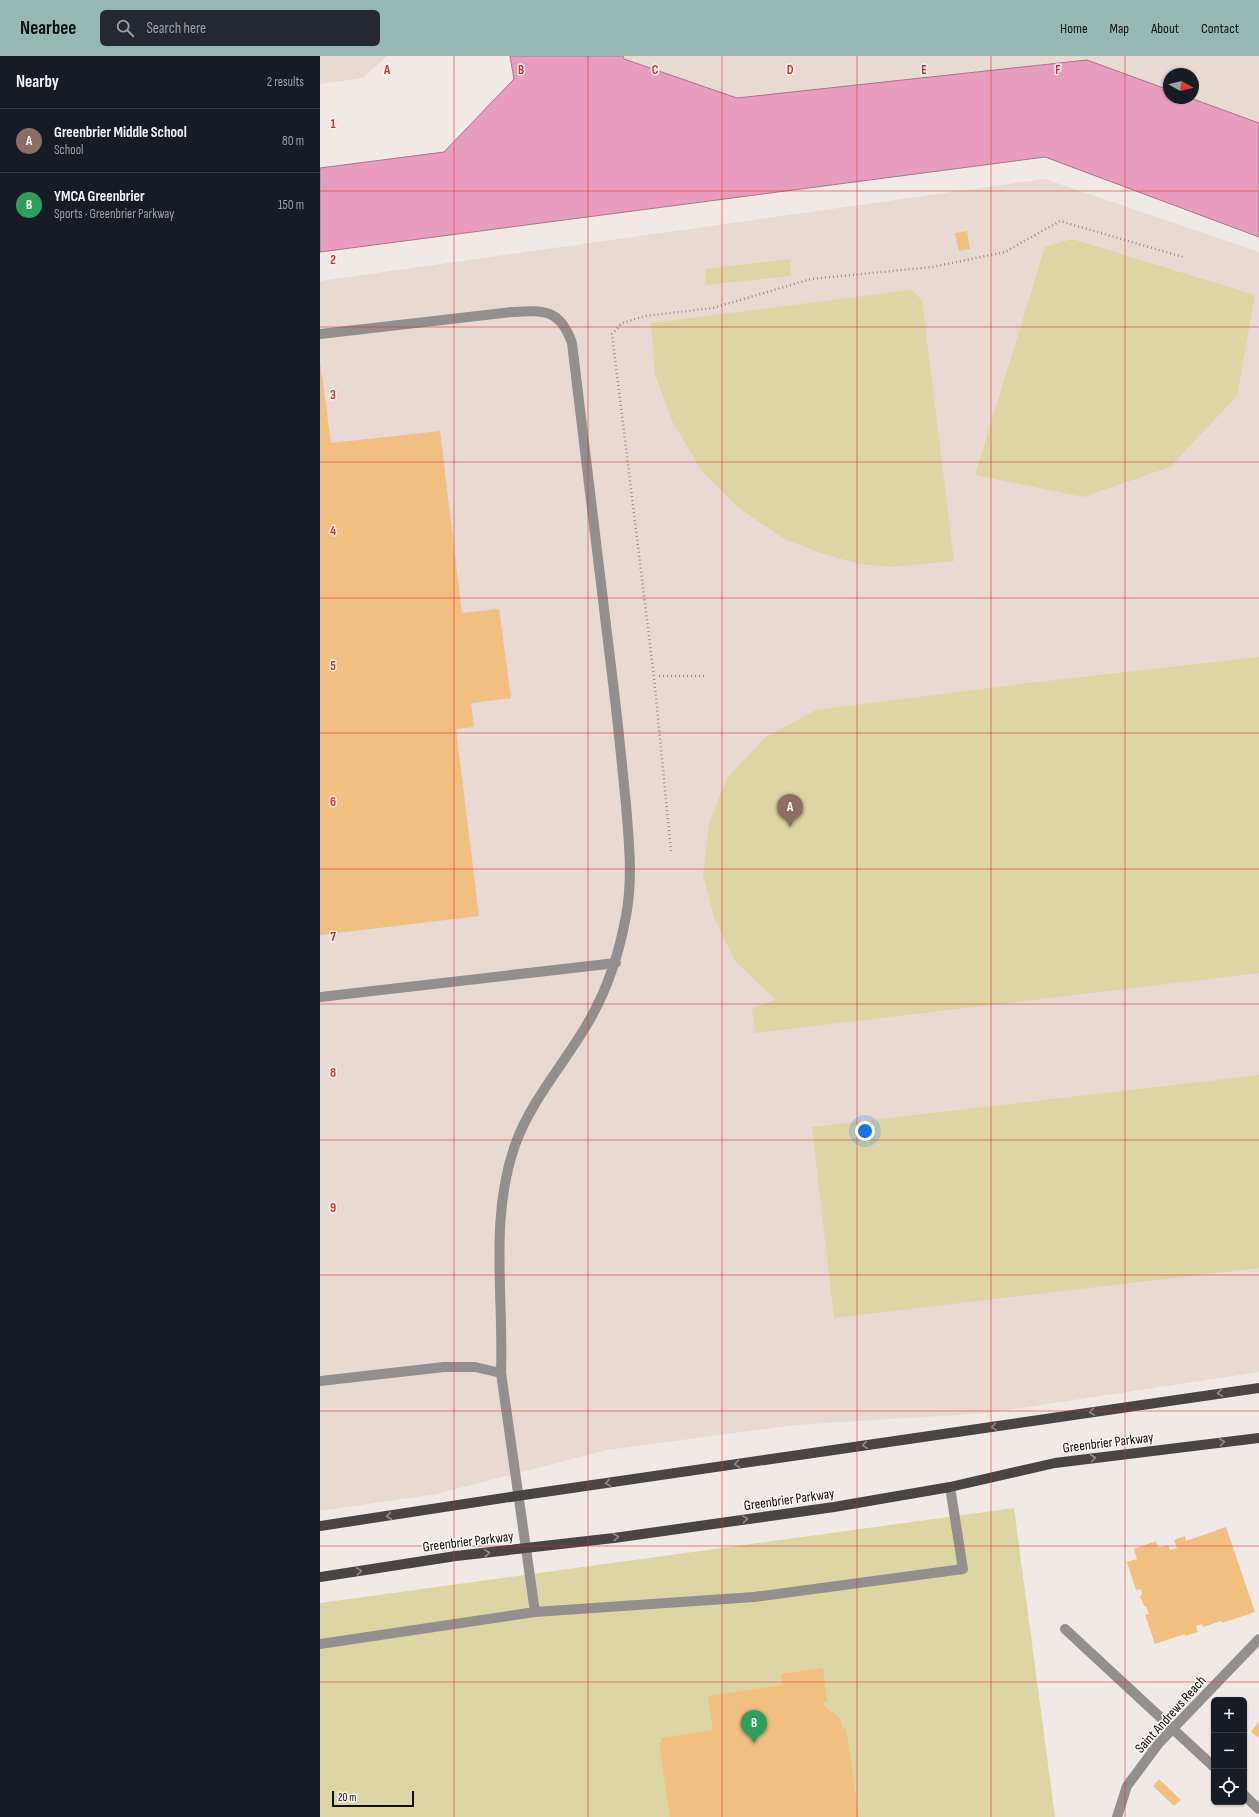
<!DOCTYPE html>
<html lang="en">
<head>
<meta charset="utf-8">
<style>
	body { margin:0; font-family:"Sofia Sans Condensed",sans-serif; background:#242831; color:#f1f3f6 }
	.controls { position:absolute; right:12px; bottom:12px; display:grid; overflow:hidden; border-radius:6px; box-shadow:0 1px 3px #0004 }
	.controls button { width:36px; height:36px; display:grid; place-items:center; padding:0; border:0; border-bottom:1px solid #363941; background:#171b24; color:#f1f3f6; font:20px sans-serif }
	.compass { position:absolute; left:843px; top:12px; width:36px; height:36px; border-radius:50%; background:#171b24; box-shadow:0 1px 3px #0004; rotate:98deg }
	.scale { position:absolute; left:12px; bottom:10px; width:82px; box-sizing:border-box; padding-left:4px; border:2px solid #0f0d0c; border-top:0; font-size:11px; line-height:14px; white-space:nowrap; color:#0f0d0c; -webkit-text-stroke:3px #fdf7f4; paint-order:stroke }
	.you { position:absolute; left:545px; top:1075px; width:14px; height:14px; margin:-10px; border:3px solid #fff; border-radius:50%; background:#1a73e8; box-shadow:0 0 0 6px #1a73e833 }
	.badge { display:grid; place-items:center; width:26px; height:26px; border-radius:50%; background:#97b7b3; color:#fff; font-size:13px; font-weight:700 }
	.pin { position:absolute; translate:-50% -33px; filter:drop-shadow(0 1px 2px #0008) }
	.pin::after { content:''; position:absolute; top:21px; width:14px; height:12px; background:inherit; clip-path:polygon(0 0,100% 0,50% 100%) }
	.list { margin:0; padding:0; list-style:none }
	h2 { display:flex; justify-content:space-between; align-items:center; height:52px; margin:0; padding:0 16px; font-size:17px }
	h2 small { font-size:13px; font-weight:400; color:#9ea1a6 }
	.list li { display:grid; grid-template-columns:26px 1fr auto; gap:12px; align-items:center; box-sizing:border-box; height:64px; padding:0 16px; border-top:1px solid #363941 }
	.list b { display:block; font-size:15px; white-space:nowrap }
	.list p { margin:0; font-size:13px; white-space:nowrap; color:#9ea1a6 }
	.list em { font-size:13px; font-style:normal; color:#9ea1a6 }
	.icon { flex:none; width:22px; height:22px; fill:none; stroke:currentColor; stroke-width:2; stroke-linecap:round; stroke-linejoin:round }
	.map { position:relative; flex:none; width:939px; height:1761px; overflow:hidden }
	header { display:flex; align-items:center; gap:24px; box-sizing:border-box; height:56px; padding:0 20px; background:#97b7b3; color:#111 }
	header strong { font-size:19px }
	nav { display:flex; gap:22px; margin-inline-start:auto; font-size:14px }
	.search { width:280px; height:36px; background:#242831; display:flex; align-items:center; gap:10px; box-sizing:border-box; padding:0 14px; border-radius:6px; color:#9ea1a6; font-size:15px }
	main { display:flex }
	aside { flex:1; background:#171b24 }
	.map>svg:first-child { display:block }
	.built { fill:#e8d9d3 }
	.green { fill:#ddd5a3 }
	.water { fill:#e99dbe; stroke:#a87289 }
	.building { fill:#f1bf80 }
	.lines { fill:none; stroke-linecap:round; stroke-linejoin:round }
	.path { stroke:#928d8b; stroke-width:2.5; stroke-dasharray:1 3; stroke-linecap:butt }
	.minor { stroke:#928f8e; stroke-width:10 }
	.major { stroke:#4a4545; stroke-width:10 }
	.oneway { stroke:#928c8b }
	.grid { fill:none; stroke:#d62828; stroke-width:1; stroke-opacity:0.55 }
	.labels { text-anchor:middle; stroke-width:3; stroke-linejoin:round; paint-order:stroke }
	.street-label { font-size:14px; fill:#0f0d0c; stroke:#fdf7f4 }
	.grid-label { font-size:13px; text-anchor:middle; font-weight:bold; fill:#d62828; stroke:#fdf7f4; stroke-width:3; stroke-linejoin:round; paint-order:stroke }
</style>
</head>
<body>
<header>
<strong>Nearbee</strong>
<div class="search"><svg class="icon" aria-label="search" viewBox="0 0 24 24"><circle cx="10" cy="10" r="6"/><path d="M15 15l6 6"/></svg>Search here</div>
<nav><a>Home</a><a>Map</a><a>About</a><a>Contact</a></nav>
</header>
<main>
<aside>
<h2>Nearby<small>2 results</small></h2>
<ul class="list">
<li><span class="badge" style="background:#8d6e63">A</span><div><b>Greenbrier Middle School</b><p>School</p></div><em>80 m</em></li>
<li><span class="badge" style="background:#2e9e5b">B</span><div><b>YMCA Greenbrier</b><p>Sports · Greenbrier Parkway</p></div><em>150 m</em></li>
</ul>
</aside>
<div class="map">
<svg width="939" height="1761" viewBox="0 0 939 1761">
	<rect width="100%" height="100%" fill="#f0e9e6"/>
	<path class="built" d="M0,0H67L43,22L0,28Z
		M303,0H939V67L870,42H873V18H849V34L767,4L417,42L304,3Z
		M725,123L939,196V1316L667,1357L475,1369L287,1394L116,1438L0,1455V225Z"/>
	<path class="green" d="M752,183L935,239L917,340L850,411L763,441L655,419L725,191Z
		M470,203L471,220L386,229L385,213Z
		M591,234L602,244L634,505L572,511L539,508L507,499L466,484L420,453L382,415L352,365L335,318L331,267Z
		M939,601V917L435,977L432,952L456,944L415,905L394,862L383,819L389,767L407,722L446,681L496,654L709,627Z
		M939,1019V1212L514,1262L492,1071Z
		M694,1452L735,1761H0V1547Z"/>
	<path class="water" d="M190,0H303L304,3L417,42L767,4L849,34V42H870L939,67V181L725,101L0,196V112L124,96L194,23Z"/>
	<path class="building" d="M647,175L650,193L639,195L635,177Z
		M0,305L11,387L120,375L142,557L179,553L191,642L151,647L154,671L136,673L159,860L0,879Z
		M906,1471L935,1556L902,1567L901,1565L883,1571L882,1568L876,1570L878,1576L865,1580V1578L835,1588L825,1559L829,1558L826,1550H824L820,1540L822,1539L821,1533L816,1534L807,1506L817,1503L814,1493L836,1485L838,1492L848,1489L850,1494L857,1492L854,1484L865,1480L866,1485Z
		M503,1612L507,1646H503L504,1650L520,1662L523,1673L526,1672L539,1761H350L339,1687H342L341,1682L393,1674L388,1640L463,1629L461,1618Z
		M939,1665V1682L931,1676Z
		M839,1723L861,1744L854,1750L833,1730Z"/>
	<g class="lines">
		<path class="path" d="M339,620H384
			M351,795L334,621L292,278L302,267L325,260L393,252L491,223L612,211L685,196L740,165L863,201"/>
		<path class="minor" d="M0,278L192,256C225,254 240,253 252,287C265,401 279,514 293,627C298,667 302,708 306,749C309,786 313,823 306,860C299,898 288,932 269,965C245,1007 211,1044 195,1089C169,1163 184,1241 181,1317L215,1556L434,1541L643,1513L630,1431
			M0,941L296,907
			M0,1325L124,1311H155L181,1317
			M745,1573L894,1711
			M0,1588L215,1556
			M924,1739L939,1753
			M797,1761L807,1730L839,1687L939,1583"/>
		<path class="major" d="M0,1470L197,1440L939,1332
			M0,1521L136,1500L294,1482L514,1451L630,1431L735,1407L939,1382"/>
	</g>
	<defs><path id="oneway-chevron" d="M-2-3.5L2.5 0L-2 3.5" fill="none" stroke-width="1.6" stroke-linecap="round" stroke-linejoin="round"/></defs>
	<g class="oneway">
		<use href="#oneway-chevron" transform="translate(900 1337) rotate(171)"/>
		<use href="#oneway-chevron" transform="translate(772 1356) rotate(171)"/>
		<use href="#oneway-chevron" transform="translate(674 1371) rotate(171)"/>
		<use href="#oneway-chevron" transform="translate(902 1386) rotate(-7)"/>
		<use href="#oneway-chevron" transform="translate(545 1389) rotate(172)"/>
		<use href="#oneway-chevron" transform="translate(773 1402) rotate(-7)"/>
		<use href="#oneway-chevron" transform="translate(417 1408) rotate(172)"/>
		<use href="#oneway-chevron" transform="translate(288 1427) rotate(171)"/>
		<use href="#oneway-chevron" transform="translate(69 1460) rotate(172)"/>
		<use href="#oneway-chevron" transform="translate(425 1463) rotate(-8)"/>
		<use href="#oneway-chevron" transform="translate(296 1481) rotate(-6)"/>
		<use href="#oneway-chevron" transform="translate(167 1497) rotate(-6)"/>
		<use href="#oneway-chevron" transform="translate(39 1515) rotate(-9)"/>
	</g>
	<path class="grid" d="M134,0V1761M268,0V1761M402,0V1761M537,0V1761M671,0V1761M805,0V1761M0,135H939M0,271H939M0,406H939M0,542H939M0,677H939M0,813H939M0,948H939M0,1084H939M0,1219H939M0,1355H939M0,1490H939M0,1626H939"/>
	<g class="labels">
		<g class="street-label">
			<text transform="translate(788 1386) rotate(-7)" y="5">Greenbrier Parkway</text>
			<text transform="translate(469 1443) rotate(-8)" y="5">Greenbrier Parkway</text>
			<text transform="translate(148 1485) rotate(-7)" y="5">Greenbrier Parkway</text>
			<text transform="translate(850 1658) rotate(-48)" y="5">Saint Andrews Reach</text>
		</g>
	</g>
	<g class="grid-label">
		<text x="67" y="18">A</text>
		<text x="201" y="18">B</text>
		<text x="335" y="18">C</text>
		<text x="470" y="18">D</text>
		<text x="604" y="18">E</text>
		<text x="738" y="18">F</text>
		<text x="13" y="72">1</text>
		<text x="13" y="208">2</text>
		<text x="13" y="343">3</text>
		<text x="13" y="479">4</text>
		<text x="13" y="614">5</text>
		<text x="13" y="750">6</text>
		<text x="13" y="885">7</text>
		<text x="13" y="1021">8</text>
		<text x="13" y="1156">9</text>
	</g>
</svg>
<div class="controls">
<button>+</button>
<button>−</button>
<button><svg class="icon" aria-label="locate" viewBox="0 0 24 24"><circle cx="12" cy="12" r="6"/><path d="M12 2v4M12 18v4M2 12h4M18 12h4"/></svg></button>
</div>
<svg class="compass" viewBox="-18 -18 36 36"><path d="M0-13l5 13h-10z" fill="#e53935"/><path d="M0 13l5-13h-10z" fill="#9ea1a6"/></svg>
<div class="scale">20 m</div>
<div class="you"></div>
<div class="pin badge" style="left:470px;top:771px;background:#8d6e63">A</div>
<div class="pin badge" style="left:434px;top:1687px;background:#2e9e5b">B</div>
</div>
</main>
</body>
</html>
